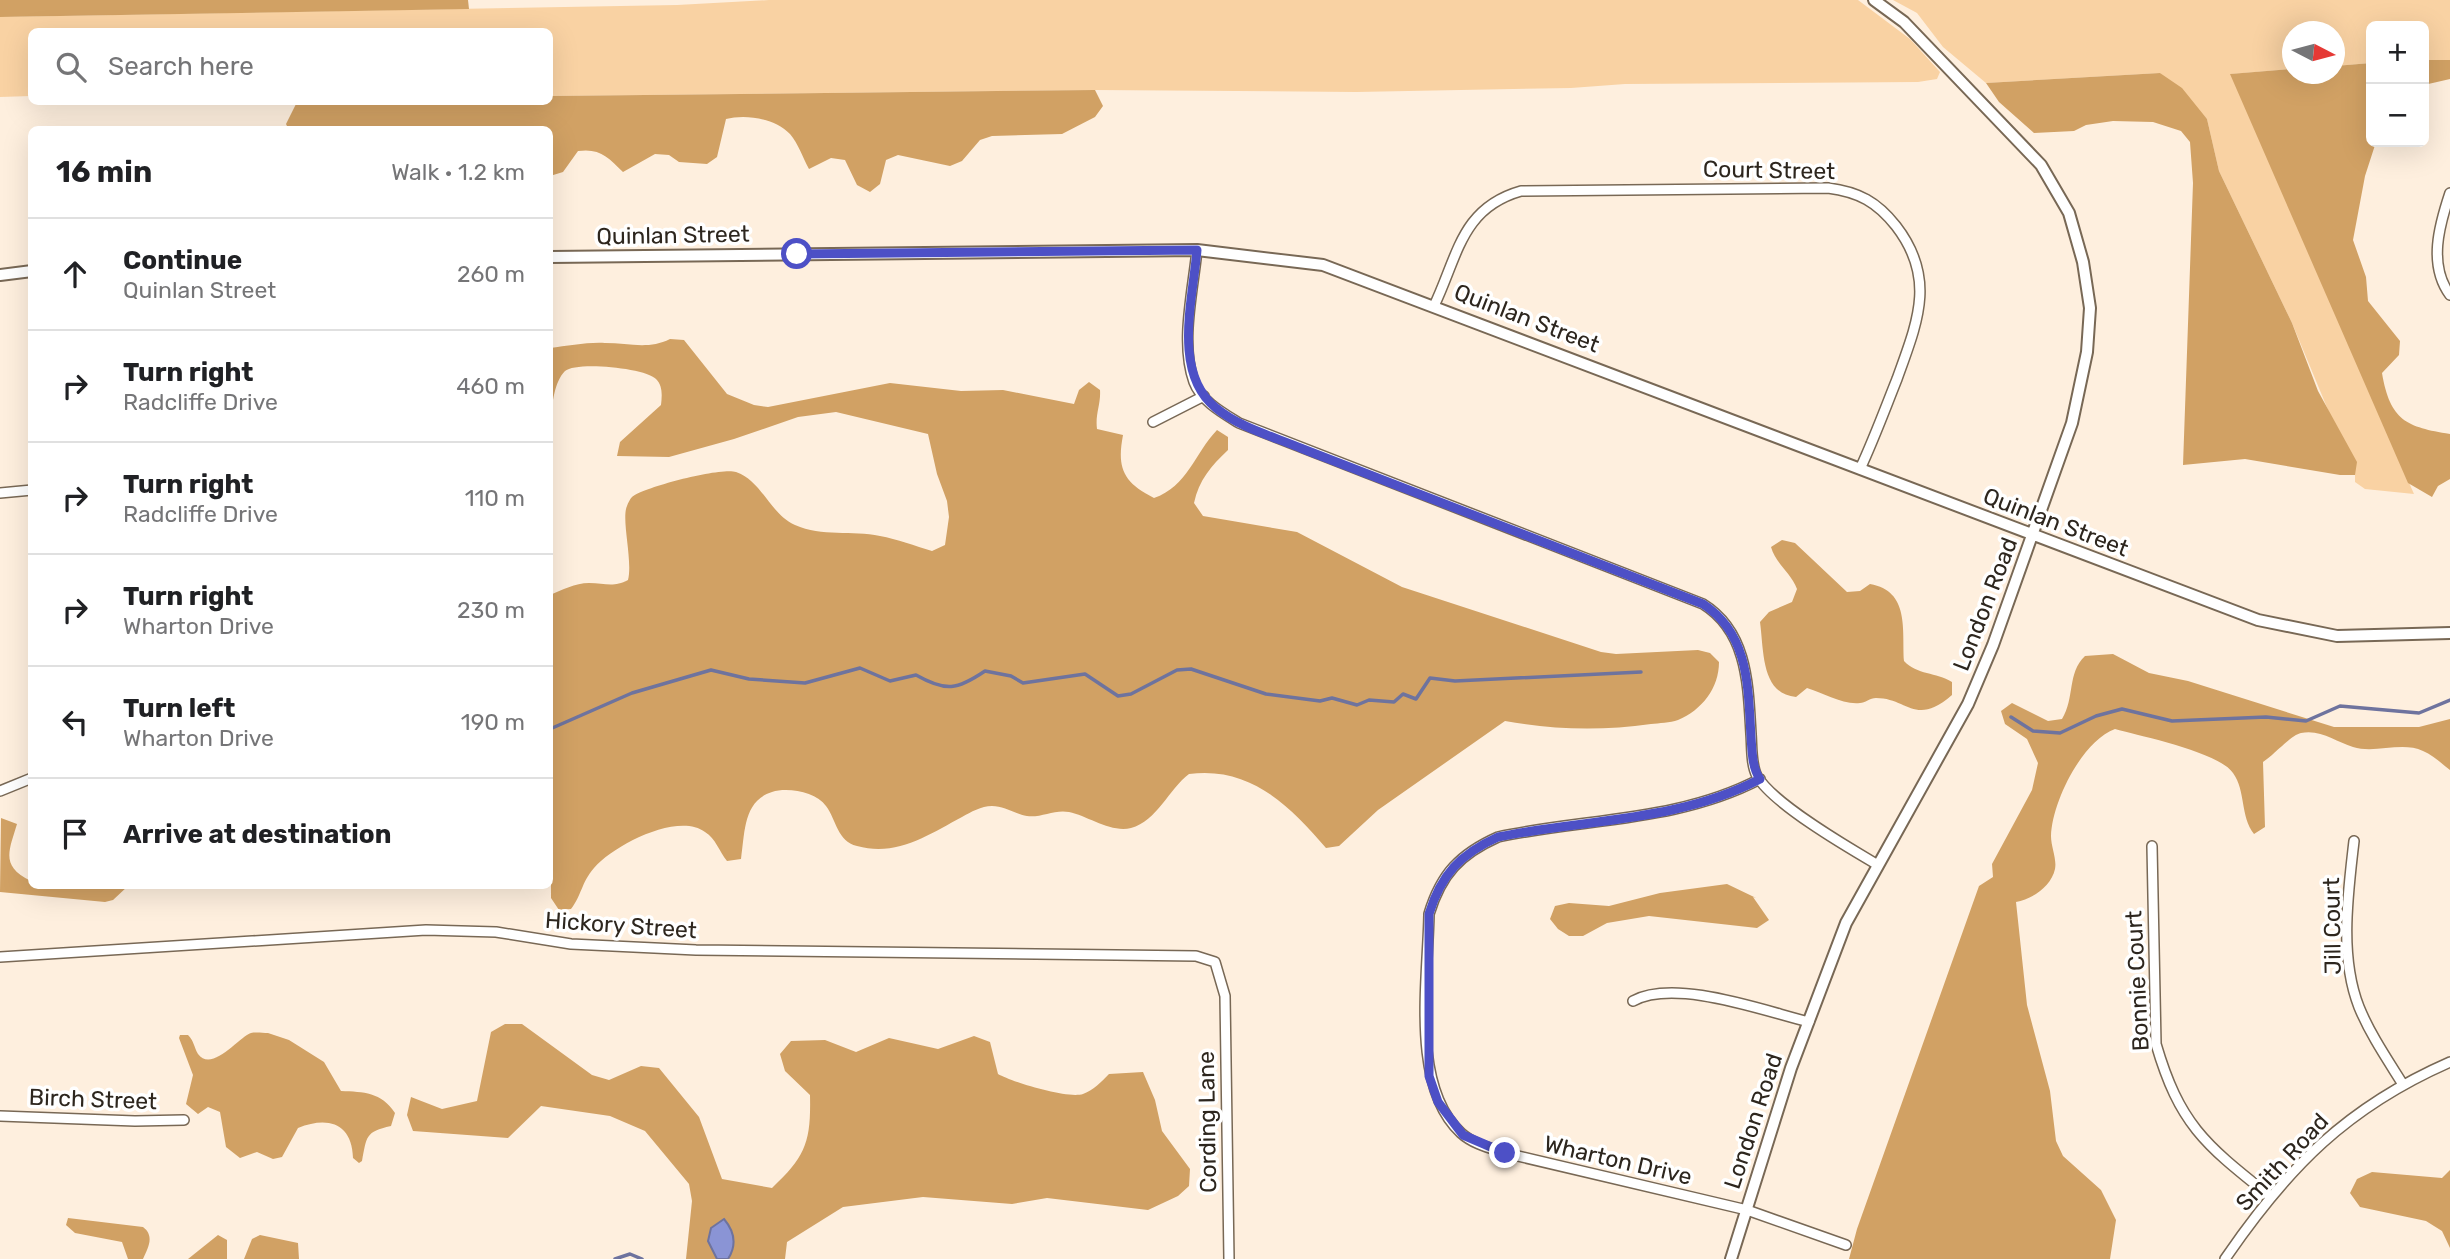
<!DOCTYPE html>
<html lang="en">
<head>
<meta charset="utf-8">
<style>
	body { margin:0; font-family:Rubik,sans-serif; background:#f2f2f2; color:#202124 }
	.controls { position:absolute; right:21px; top:21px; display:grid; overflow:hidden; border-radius:10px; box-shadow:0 7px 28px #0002 }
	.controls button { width:63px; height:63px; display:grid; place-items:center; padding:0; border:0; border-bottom:2px solid #e0e0e0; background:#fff; color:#202124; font:35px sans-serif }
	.compass { position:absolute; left:2282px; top:21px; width:63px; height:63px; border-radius:50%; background:#fff; box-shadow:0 7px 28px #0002; rotate:96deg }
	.stop { position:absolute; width:21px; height:21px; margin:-16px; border:5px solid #4d50c6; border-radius:50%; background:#fff }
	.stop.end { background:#4d50c6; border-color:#fff; box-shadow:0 2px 7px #0008 }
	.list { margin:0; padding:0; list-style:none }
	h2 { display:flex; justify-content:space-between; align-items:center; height:91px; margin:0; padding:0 28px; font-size:30px }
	h2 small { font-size:23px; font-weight:400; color:#757577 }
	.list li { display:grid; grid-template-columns:46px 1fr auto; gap:21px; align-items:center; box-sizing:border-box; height:112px; padding:0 28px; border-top:2px solid #e0e0e0 }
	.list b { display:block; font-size:26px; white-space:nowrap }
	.list p { margin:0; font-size:23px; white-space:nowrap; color:#757577 }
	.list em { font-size:23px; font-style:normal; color:#757577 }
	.icon { flex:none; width:38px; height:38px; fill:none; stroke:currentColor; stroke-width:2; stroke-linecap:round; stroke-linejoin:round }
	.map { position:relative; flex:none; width:2450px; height:1259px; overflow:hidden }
	.search { position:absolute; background:#fff; box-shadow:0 7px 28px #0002; left:28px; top:28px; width:525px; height:77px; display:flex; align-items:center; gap:18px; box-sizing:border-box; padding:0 24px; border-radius:10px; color:#757577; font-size:26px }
	.panel { position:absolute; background:#fff; box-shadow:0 7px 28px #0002; left:28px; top:126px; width:525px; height:763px; border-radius:10px }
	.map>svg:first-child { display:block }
	.green { fill:#f9d2a3 }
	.forest { fill:#d1a164 }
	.water { fill:#8a94d5; stroke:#6e739e; stroke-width:2 }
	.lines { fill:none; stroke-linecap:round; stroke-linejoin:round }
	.stream { stroke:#6e739e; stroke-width:3.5 }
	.minor-casing { stroke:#786855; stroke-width:12 }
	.tertiary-casing { stroke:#786855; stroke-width:14 }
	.minor { stroke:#fff; stroke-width:9 }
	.tertiary { stroke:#fff; stroke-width:10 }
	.route { stroke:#4d50c6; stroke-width:9 }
	.labels { text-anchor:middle; stroke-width:7; stroke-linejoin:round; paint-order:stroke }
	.street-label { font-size:23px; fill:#2d261e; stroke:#fff }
</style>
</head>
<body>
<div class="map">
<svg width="2450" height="1259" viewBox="0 0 2450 1259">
	<rect width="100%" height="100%" fill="#feefde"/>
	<path class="green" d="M769,0H1858L1910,39L1940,72L1937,79L1918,82L1625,84L1571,88L1356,92L1095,90L550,96V32H32L31,96L0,97V17L677,5Z
		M1893,0H2450V60H2424V26H2371V63L2335,66L2334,32H2292V69L2231,74L2414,494L2365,489L2355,482V475L2292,323L2219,171L2207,119L2160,73L1986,83L1943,47L1917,13Z"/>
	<path class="forest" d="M0,0H468L469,9L0,17Z
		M2424,60H2450V79L2424,85Z
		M2371,63V142H2376L2365,176L2353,240L2366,277L2368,301L2400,341L2399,355L2382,373C2390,421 2407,427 2450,434V479L2438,486L2432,497L2408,483L2230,74L2292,69V74H2334L2335,66Z
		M2160,73L2182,88L2207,119L2219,171L2292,323L2318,391L2357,462L2355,475H2340L2245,459L2183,465L2193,183L2190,142L2181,131L2153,122L2113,121L2086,125L2074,131L2034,133L1999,102L1986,83Z
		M1095,90L1103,106L1095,117L1062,134L992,136L980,140L962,161L950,166L898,155L886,160L880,184L870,192L857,185L845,160L831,158L809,169C803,158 798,143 790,134C775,118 745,114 726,119L717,157L707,164L679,162L669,155L655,154L623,172C608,157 600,148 578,151L563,172L550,176V130H289L286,124L297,102H550V96Z
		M670,339L684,340L727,394L754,405L768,407L890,383L961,391L1003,390L1074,404L1079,390L1089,382L1100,390C1101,404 1095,414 1097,429L1123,435C1117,467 1122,482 1154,498C1187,487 1195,453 1217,430L1228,437V450C1211,466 1199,480 1194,503L1203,516L1297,532L1402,587L1601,652L1616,654L1698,650L1710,653L1719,662C1719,688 1702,710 1678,720C1670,723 1659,723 1651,724C1602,731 1554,730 1505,721L1378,810L1339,846L1326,848C1289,805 1250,766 1189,774C1169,789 1157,821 1131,828C1111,833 1088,816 1069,812C1055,809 1041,818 1027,816C1016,814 1004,806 992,806C981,806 971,812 962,817C928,835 897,857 857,846C837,841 837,821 826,806C816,792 788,787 772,792C743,801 745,833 741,859L727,861C719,851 716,839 705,832C678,812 614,845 594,868C581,883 582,895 571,909L559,910L551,898L550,595C562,590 575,583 589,583C605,583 613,588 628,580C633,560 621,519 627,506C628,503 630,499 632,497C644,487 721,467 736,472C762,481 770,514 795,525C822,537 852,530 880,536C897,539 915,546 932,551L945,545L949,517L947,501L937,474L928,434L836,412L798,417L734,439L669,457L617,456L620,442L661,405C662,396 663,386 656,379C646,368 576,361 565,371C554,382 553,403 550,418V348C568,346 587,342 605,343C629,343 648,350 670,339Z
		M1782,540L1795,543L1847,592L1860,591L1870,584C1910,591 1902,630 1904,661C1917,675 1936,672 1952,682V695C1915,727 1908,698 1876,698C1870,698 1865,703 1860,703C1843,705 1823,693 1807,688L1796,697C1761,694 1764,651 1760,622L1769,612L1792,602L1797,589C1791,573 1776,564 1771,547Z
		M2113,654L2149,673L2188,681L2334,727H2419L2450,719V770C2442,764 2433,755 2423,751C2402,741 2375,754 2353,747C2336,742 2321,729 2301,733C2291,735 2274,755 2263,762L2265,827L2254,834C2240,816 2246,791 2233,773C2219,752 2140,736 2115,729C2082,741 2052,802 2051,836C2051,847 2057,859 2055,869C2051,887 2032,899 2016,902L2027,1005L2050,1091L2056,1141L2063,1156L2101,1190L2116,1220L2110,1259H1849L1857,1229L1979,886L1993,877L1992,864L2032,790L2038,763L2027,739L2005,724L2001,711L2012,703L2048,721L2062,719C2075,698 2067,673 2085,656Z
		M1,818L17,824C9,851 0,866 31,881L32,886H128L113,900L105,902L0,892Z
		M1727,884L1752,896L1756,898L1753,897L1769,920L1757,928L1649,916L1607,923L1583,936H1569L1558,929L1550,919L1555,906L1569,903L1609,906L1660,893Z
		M505,1024H522L592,1075L609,1080L641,1066L659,1068L699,1117L722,1179L772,1188C806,1156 811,1142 810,1095L785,1071L780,1054L791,1041L825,1040L856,1052L889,1038L938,1049L974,1036L990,1042L998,1074C1012,1082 1067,1099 1083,1094C1094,1090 1101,1082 1109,1074L1143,1072L1155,1100L1162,1131L1190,1169L1189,1186L1178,1196L1148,1210L1047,1198L1012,1204L923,1197L843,1207L787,1242L785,1259H686L692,1201L689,1184L645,1131L610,1116L541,1106L508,1138L413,1131L407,1115L411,1097L442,1109L477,1101L491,1032Z
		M268,1033L289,1040L324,1062L341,1091C364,1092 381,1092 395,1113L391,1126C365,1132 367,1136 362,1161L359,1163L353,1158C352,1123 328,1116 298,1128L282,1157L273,1159L257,1152L240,1158L226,1147L220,1112L208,1107L198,1114L186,1104L193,1075L179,1038L180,1035H188C194,1041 194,1047 198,1054C212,1073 239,1037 251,1033C256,1032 263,1033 268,1033Z
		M2450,1170V1248L2442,1231L2426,1221L2360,1207L2350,1193L2357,1179L2372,1172L2442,1178Z
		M68,1218L143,1227C155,1236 148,1248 143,1259H128L122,1242L75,1233L66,1225Z
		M218,1235L227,1240V1259H188Z
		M260,1235L298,1243L299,1259H244L252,1239Z"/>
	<path class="water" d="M724,1219C735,1232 737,1245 728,1259H717L708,1241L711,1228Z"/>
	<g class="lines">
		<path class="stream" d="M2011,717L2033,731L2060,733L2096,716L2122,709L2172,721L2266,717L2306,721L2340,706L2419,713L2450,700
			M550,729L632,693L711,670L749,679L805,683L860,668L890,681L916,675C946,692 957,690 985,671L1011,676L1023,683L1085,674L1118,696L1131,694L1177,670L1191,669L1266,694L1320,701L1332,698L1357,705L1369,700L1394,702L1403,694L1416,699L1430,678L1455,681L1641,672
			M615,1259L630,1254L642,1259"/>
		<g class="minor-casing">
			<path id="minor" d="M2450,193C2439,226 2428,265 2450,295
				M1197,250C1193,291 1180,343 1194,382C1201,401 1223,413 1239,423L1703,604C1748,632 1748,685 1751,734C1752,747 1751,765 1757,776C1773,804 1849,848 1878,865
				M1434,306C1458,256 1461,208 1521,191L1828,188C1859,192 1877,202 1896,226C1937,279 1917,323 1897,379C1885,409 1874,439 1860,469
				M1153,422L1204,396
				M0,493L32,490
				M1760,779C1678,822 1586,818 1498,837C1460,854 1441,874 1429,914C1428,979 1410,1086 1461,1133C1473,1144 1490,1148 1505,1153L1747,1210L1846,1245
				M0,791L32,778
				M2354,841C2348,894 2339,956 2359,1007C2370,1034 2387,1059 2402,1083
				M2152,846L2156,1044C2180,1126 2206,1145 2271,1197
				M0,957L426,930L496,932L571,944L696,950L1196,956L1215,962L1225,996L1229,1259
				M1633,1001C1675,978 1764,1011 1809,1022
				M0,1116L135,1121L184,1120
				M2225,1259C2288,1167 2347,1107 2450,1062"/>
		</g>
		<g class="tertiary-casing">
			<path id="tertiary" d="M550,257L1197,250L1323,265L2258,620L2337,636L2450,633
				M0,275L32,271
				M1731,1259L1791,1068L1846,923L1968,704L1993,645L2072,423L2087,352L2090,308L2083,262L2069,213L2041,165L1904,22L1874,0"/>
		</g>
		<use href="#minor" class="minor"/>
		<use href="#tertiary" class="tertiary"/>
	</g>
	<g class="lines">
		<path class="route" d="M797,254L1197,250C1193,299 1172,373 1216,408C1240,428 1275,437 1303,449L1703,604C1749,634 1748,686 1751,737C1752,750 1752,768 1760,779C1678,822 1586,819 1498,837C1460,854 1441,875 1429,914V1076L1438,1102L1463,1135L1505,1153"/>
	</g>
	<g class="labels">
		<g class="street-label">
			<text transform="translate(1769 170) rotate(1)" y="8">Court Street</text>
			<text transform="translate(673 235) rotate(-1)" y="8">Quinlan Street</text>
			<text transform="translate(1527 318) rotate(21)" y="8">Quinlan Street</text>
			<text transform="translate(2056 522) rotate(21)" y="8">Quinlan Street</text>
			<text transform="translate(1985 604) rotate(-69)" y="8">London Road</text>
			<text transform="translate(621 925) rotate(4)" y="8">Hickory Street</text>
			<text transform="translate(2332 926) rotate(-91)" y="8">Jill Court</text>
			<text transform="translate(2137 981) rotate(-93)" y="8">Bonnie Court</text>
			<text transform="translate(93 1099) rotate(2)" y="8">Birch Street</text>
			<text transform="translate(1753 1121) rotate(-72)" y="8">London Road</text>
			<text transform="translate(1207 1122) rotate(-91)" y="8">Cording Lane</text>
			<text transform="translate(1618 1160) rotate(13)" y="8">Wharton Drive</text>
			<text transform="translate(2282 1162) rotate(-47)" y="8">Smith Road</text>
		</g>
	</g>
</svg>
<div class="controls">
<button>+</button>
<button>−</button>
</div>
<svg class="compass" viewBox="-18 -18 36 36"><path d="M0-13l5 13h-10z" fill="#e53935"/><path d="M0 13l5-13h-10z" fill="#757577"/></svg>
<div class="stop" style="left:797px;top:254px"></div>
<div class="stop end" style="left:1505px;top:1153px"></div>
<div class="search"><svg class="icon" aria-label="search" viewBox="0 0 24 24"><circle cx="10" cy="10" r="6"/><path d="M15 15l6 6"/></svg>Search here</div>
<section class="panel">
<h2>16 min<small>Walk · 1.2 km</small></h2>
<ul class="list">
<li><svg class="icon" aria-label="ahead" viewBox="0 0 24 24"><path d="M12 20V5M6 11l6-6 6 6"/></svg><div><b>Continue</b><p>Quinlan Street</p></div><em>260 m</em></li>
<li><svg class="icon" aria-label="right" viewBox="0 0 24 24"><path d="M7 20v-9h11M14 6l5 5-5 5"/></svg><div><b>Turn right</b><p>Radcliffe Drive</p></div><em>460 m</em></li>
<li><svg class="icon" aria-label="right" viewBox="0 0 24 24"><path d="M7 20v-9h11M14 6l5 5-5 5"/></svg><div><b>Turn right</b><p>Radcliffe Drive</p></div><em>110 m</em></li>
<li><svg class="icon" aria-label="right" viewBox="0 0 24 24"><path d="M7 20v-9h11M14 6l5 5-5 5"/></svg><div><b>Turn right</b><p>Wharton Drive</p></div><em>230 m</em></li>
<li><svg class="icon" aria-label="left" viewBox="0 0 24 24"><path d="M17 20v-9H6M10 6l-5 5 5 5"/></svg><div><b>Turn left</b><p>Wharton Drive</p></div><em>190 m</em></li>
<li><svg class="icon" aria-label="arrive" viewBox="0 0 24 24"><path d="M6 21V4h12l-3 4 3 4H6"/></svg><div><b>Arrive at destination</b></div></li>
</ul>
</section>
</div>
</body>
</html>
